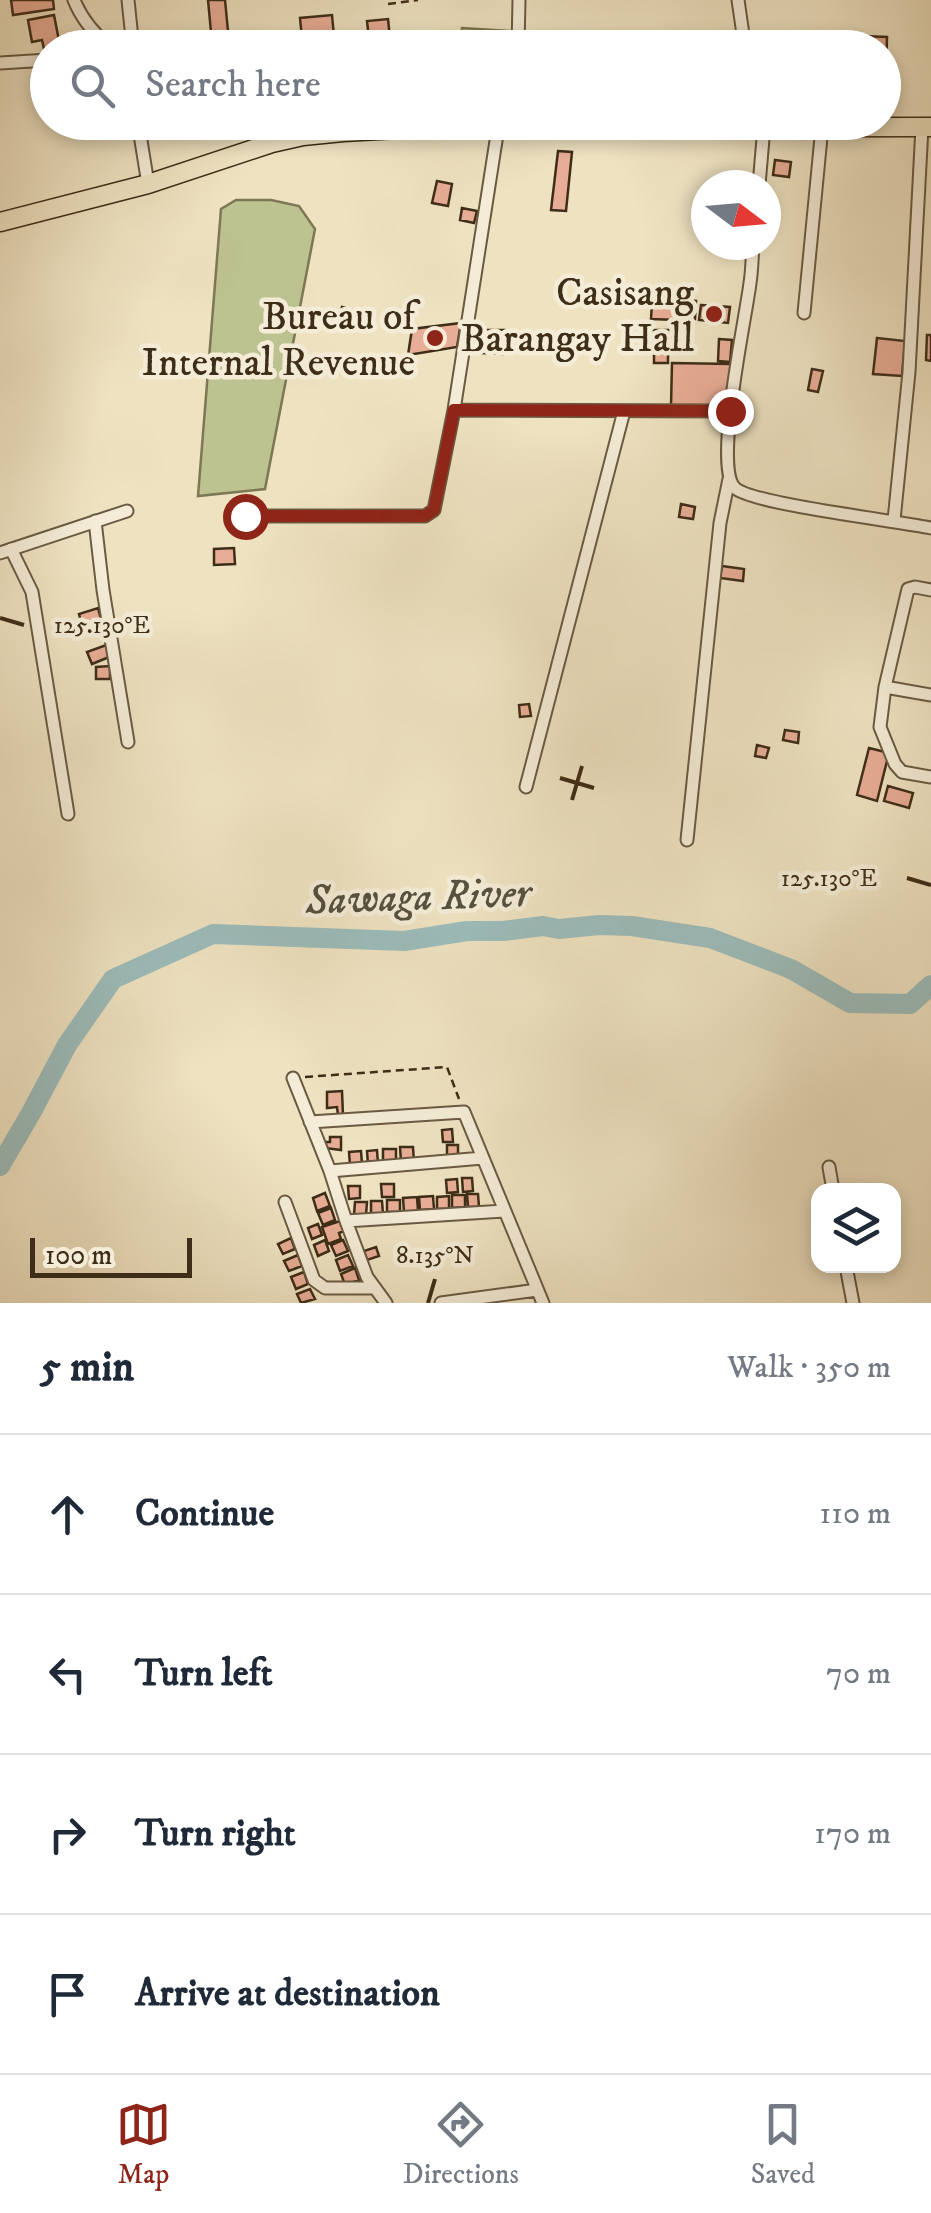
<!DOCTYPE html>
<html lang="en">
<head>
<meta charset="utf-8">
<style>
	body { margin:0; font-family:"IM FELL DW Pica",serif; background:#f6f6f7; color:#1f2937 }
	.controls { position:absolute; right:30px; bottom:30px; display:grid; overflow:hidden; border-radius:20px; box-shadow:0 5px 15px #0003 }
	.controls button { width:90px; height:90px; display:grid; place-items:center; padding:0; border:0; border-bottom:2px solid #e0e1e3; background:#fff; color:#1f2937; font:50px sans-serif }
	.compass { position:absolute; left:691px; top:170px; width:90px; height:90px; border-radius:50%; background:#fff; box-shadow:0 5px 15px #0003; rotate:106deg }
	.scale { position:absolute; left:30px; bottom:25px; width:162px; box-sizing:border-box; padding-left:10px; border:5px solid #3e2d17; border-top:0; font-size:28px; line-height:35px; white-space:nowrap; color:#3e2d17; -webkit-text-stroke:8px #f4ecd7; paint-order:stroke }
	.stop { position:absolute; width:30px; height:30px; margin:-22px; border:8px solid #8f2418; border-radius:50%; background:#fff }
	.stop.end { background:#8f2418; border-color:#fff; box-shadow:0 2px 10px #0008 }
	.list { margin:0; padding:0; list-style:none }
	h2 { display:flex; justify-content:space-between; align-items:center; height:130px; margin:0; padding:0 40px; font-size:42px }
	h2 small { font-size:32px; font-weight:400; color:#747a83 }
	.list li { display:grid; grid-template-columns:65px 1fr auto; gap:30px; align-items:center; box-sizing:border-box; height:160px; padding:0 40px; border-top:2px solid #e0e1e3 }
	.list b { display:block; font-size:38px; white-space:nowrap }
	.list em { font-size:32px; font-style:normal; color:#747a83 }
	.icon { flex:none; width:55px; height:55px; fill:none; stroke:currentColor; stroke-width:2; stroke-linecap:round; stroke-linejoin:round }
	.map { position:relative; flex:none; width:931px; height:1303px; overflow:hidden }
	.search { position:absolute; background:#fff; box-shadow:0 5px 15px #0003; left:30px; right:30px; top:30px; height:110px; display:flex; align-items:center; gap:25px; box-sizing:border-box; padding:0 35px; border-radius:55px; color:#747a83; font-size:38px }
	.sheet { height:770px; background:#fff }
	nav { display:flex; justify-content:space-around; align-items:center; box-sizing:border-box; height:140px; border-top:2px solid #e0e1e3; background:#fff; font-size:28px; color:#747a83 }
	nav a { display:grid; justify-items:center; gap:5px }
	nav .on { color:#8f2418 }
	.map>svg:first-child { display:block }
	.green { fill:#bcc290; stroke:#7d7854; stroke-width:2.5 }
	.lines { fill:none; stroke-linecap:round; stroke-linejoin:round }
	.river { stroke:#9cbcba; stroke-width:20 }
	.building { fill:#e8ad96; stroke:#3e2d17; stroke-width:2.5 }
	.minor-casing { stroke:#6a5a42; stroke-width:15 }
	.highway-casing { stroke:#3e2d17; stroke-width:21 }
	.path { stroke:#3e2d17; stroke-width:2.5; stroke-dasharray:8 5; stroke-linecap:butt }
	.minor { stroke:#f4ecd7; stroke-width:11 }
	.highway { stroke:#eee2c1; stroke-width:18 }
	.route { stroke:#8f2418; stroke-width:12 }
	.ticks { fill:none; stroke:#3e2d17; stroke-width:4 }
	.poi-dot { fill:#8f2418; stroke:#f4ecd7; stroke-width:4 }
	.labels { text-anchor:middle; stroke-width:9; stroke-linejoin:round; paint-order:stroke }
	.poi-label { font-size:40px; fill:#3e2d17; stroke:#f4ecd7; text-anchor:end }
	.water-label { font-size:42px; font-style:italic; fill:#565140; stroke:#f4ecd7 }
	.ticks-label { font-size:25px; text-anchor:middle; fill:#3e2d17; stroke:#f4ecd7; stroke-width:9; stroke-linejoin:round; paint-order:stroke }
</style>
</head>
<body>
<div class="map">
<svg width="931" height="1303" viewBox="0 0 931 1303">
	<rect width="100%" height="100%" fill="#eee2c1"/>
	<filter id="stains"><feTurbulence type="fractalNoise" baseFrequency=".002" numOctaves="4"/><feColorMatrix values="0 0 0 0 .2 0 0 0 0 .09 0 0 0 0 .02 0 0 0 .5 -.17"/></filter>
	<radialGradient id="worn" r=".72"><stop offset=".6" stop-color="#630" stop-opacity="0"/><stop offset="1" stop-color="#630" stop-opacity=".3"/></radialGradient>
	<path class="green" d="M462,28L509,31L508,47H459Z
		M236,200H271L299,206L315,229L265,489L198,496L221,209Z"/>
	<g class="lines">
		<path class="river" d="M0,1166L31,1113L67,1045L113,979L213,934L404,941L467,931H503L543,926L559,929L599,925L632,926L710,938L791,969L850,1003L910,1004L931,985"/>
	</g>
	<path class="building" d="M11,0H53L54,9L13,15Z
		M208,0H225L228,31L211,32Z
		M54,15L60,46L44,49L42,40L32,42L28,20Z
		M332,15L334,36L302,39L300,18Z
		M388,19L391,48H370L367,21Z
		M228,36L229,48H213L212,37Z
		M862,36L887,37L886,73H884V48H861Z
		M558,151L572,152L566,211L551,210Z
		M775,160L791,162L789,177L773,175Z
		M437,181L452,184L448,206L432,203Z
		M462,208L477,211L474,223L460,220Z
		M682,300L696,301L695,319H681Z
		M652,302L679,303L678,320L651,319Z
		M701,305L730,307L728,323L699,320Z
		M342,307L353,310L351,319L340,316Z
		M461,323L457,347L408,355L412,329Z
		M484,330H505L503,354L482,353Z
		M654,330H668V363H654Z
		M927,335H931V361L926,360Z
		M877,338L905,341L902,376L873,374Z
		M719,339L732,340L730,362L718,361Z
		M672,363L731,364L730,407L671,406Z
		M812,369L823,371L818,392L808,390Z
		M681,504L695,507L693,519L679,517Z
		M234,548L235,564L214,565V549Z
		M722,566L744,569L743,581L720,578Z
		M98,608L102,623L83,629L79,614Z
		M109,644L114,655L92,664L87,652Z
		M110,666V679H96V667Z
		M529,704L531,716L520,717L519,705Z
		M785,730L799,732L798,743L783,740Z
		M757,745L769,748L766,758L755,756Z
		M869,748L889,753L877,801L857,795Z
		M888,786L913,793L909,808L884,801Z
		M342,1091L343,1115H338L337,1107L327,1108V1092Z
		M452,1129L453,1142H443L442,1130Z
		M330,1137H341V1150L325,1148L326,1142H330Z
		M447,1145H458V1158H447Z
		M400,1147H413L414,1162H401Z
		M383,1149H396V1163H383Z
		M377,1150L378,1164L368,1165L367,1151Z
		M361,1151L362,1164L350,1165L349,1152Z
		M462,1178H472L473,1191L463,1192Z
		M457,1179L458,1192L447,1193L446,1180Z
		M381,1184H394V1197H382Z
		M348,1186H360V1198L349,1199Z
		M325,1193L330,1206L317,1211L313,1198Z
		M467,1194H478L479,1207H468Z
		M452,1195H465V1207L452,1208Z
		M433,1196L434,1209L420,1210L419,1197Z
		M449,1196V1209H437V1197Z
		M417,1197L418,1211L404,1212L403,1198Z
		M387,1200H400V1212H387Z
		M371,1201H382L383,1214H371Z
		M355,1202H367L366,1215H354Z
		M331,1208L335,1220L323,1225L318,1213Z
		M340,1221L344,1231L339,1233L341,1239L328,1244L322,1227Z
		M318,1224L322,1235L312,1239L308,1228Z
		M291,1238L295,1249L283,1254L278,1244Z
		M325,1240L329,1251L318,1256L314,1245Z
		M343,1240L348,1251L336,1256L331,1245Z
		M376,1247L379,1256L367,1260L364,1251Z
		M298,1255L302,1266L289,1271L284,1261Z
		M348,1255L353,1266L340,1271L336,1260Z
		M355,1268L359,1280L345,1285L341,1274Z
		M304,1272L308,1284L296,1289L291,1277Z
		M310,1289L315,1299L301,1303L297,1294Z"/>
	<g class="lines">
		<g class="minor-casing">
			<path id="minor" d="M74,0C82,20 94,34 111,48
				M128,0L133,48
				M738,0L745,48
				M518,48L519,0
				M0,63L48,60
				M138,122L148,184
				M498,128L454,410L730,411
				M759,185L764,127
				M753,245C752,258 752,271 750,283C746,317 713,468 735,488C752,504 898,521 931,528
				M804,313L822,127
				M245,516H425L434,510L454,410
				M894,520L909,372L922,127
				M95,521L103,590L128,742
				M11,549L32,592L68,814
				M0,553L127,511
				M931,590L915,587L908,589L885,687L880,727L895,764L902,772L931,777
				M885,687L931,695
				M526,787L624,411
				M687,840L720,523L729,479
				M293,1078L330,1171L346,1221L367,1277L386,1303
				M310,1122L464,1112L543,1303
				M829,1167L833,1190
				M330,1171L483,1158
				M285,1202L314,1280L325,1288H375
				M346,1221L504,1211
				M846,1266L853,1303
				M441,1303L537,1290"/>
		</g>
		<g class="highway-casing">
			<path id="highway" d="M0,222L148,184L272,143L303,136L343,132L417,128L931,127"/>
		</g>
		<path class="path" d="M388,4L418,0
			M305,1077L447,1067L459,1099"/>
		<use href="#minor" class="minor"/>
		<use href="#highway" class="highway"/>
	</g>
	<g class="lines">
		<path class="route" d="M245,516H425L434,510L454,410L730,411"/>
	</g>
	<path class="ticks" d="M0,618L24,625M560,778L594,788M572,800L582,766M907,878L931,885M428,1303L435,1279"/>
	<g class="poi-dot">
		<circle cx="714" cy="314" r="10"/>
		<circle cx="435" cy="338" r="10"/>
	</g>
	<g class="labels">
		<g class="poi-label">
			<text x="694" y="305">Casisang<tspan x="694" dy="46">Barangay Hall</tspan></text>
			<text x="415" y="329">Bureau of<tspan x="415" dy="46">Internal Revenue</tspan></text>
		</g>
		<g class="water-label">
			<text transform="translate(418 895) rotate(-2)" y="15">Sawaga River</text>
		</g>
	</g>
	<g class="ticks-label">
		<text x="102" y="633">125.130°E</text>
		<text x="829" y="886">125.130°E</text>
		<text x="435" y="1263">8.135°N</text>
	</g>
	<rect width="100%" height="100%" filter="url(#stains)"/>
	<rect width="100%" height="100%" fill="url(#worn)"/>
</svg>
<div class="controls">
<button><svg class="icon" aria-label="layers" viewBox="0 0 24 24"><path d="M12 4l9 5-9 5-9-5zM3 14l9 5 9-5"/></svg></button>
</div>
<svg class="compass" viewBox="-18 -18 36 36"><path d="M0-13l5 13h-10z" fill="#e53935"/><path d="M0 13l5-13h-10z" fill="#747a83"/></svg>
<div class="scale">100 m</div>
<div class="stop" style="left:245px;top:516px"></div>
<div class="stop end" style="left:730px;top:411px"></div>
<div class="search"><svg class="icon" aria-label="search" viewBox="0 0 24 24"><circle cx="10" cy="10" r="6"/><path d="M15 15l6 6"/></svg>Search here</div>
</div>
<section class="sheet">
<h2>5 min<small>Walk · 350 m</small></h2>
<ul class="list">
<li><svg class="icon" aria-label="ahead" viewBox="0 0 24 24"><path d="M12 20V5M6 11l6-6 6 6"/></svg><div><b>Continue</b></div><em>110 m</em></li>
<li><svg class="icon" aria-label="left" viewBox="0 0 24 24"><path d="M17 20v-9H6M10 6l-5 5 5 5"/></svg><div><b>Turn left</b></div><em>70 m</em></li>
<li><svg class="icon" aria-label="right" viewBox="0 0 24 24"><path d="M7 20v-9h11M14 6l5 5-5 5"/></svg><div><b>Turn right</b></div><em>170 m</em></li>
<li><svg class="icon" aria-label="arrive" viewBox="0 0 24 24"><path d="M6 21V4h12l-3 4 3 4H6"/></svg><div><b>Arrive at destination</b></div></li>
</ul>
</section>
<nav>
<a class="on"><svg class="icon" aria-label="map" viewBox="0 0 24 24"><path d="M3 6l6-2 6 2 6-2v14l-6 2-6-2-6 2zM9 4v14M15 6v14"/></svg>Map</a>
<a><svg class="icon" aria-label="directions" viewBox="0 0 24 24"><path d="M12 3l9 9-9 9-9-9zM9 14v-3h6M13 9l2 2-2 2"/></svg>Directions</a>
<a><svg class="icon" aria-label="saved" viewBox="0 0 24 24"><path d="M7 4h10v16l-5-4-5 4z"/></svg>Saved</a>
</nav>
</body>
</html>
